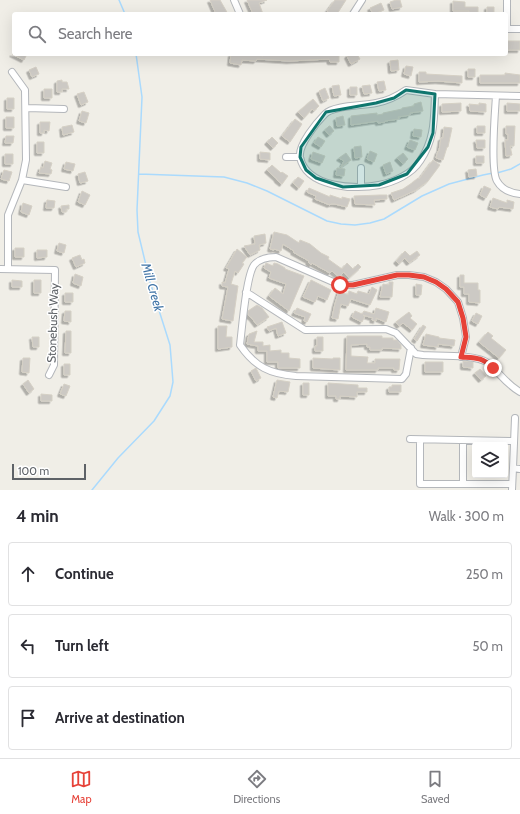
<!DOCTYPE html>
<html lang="en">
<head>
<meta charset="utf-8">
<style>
	body { margin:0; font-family:Cabin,sans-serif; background:#f7f7f7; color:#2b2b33 }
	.controls { position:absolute; right:12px; bottom:12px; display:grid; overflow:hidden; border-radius:4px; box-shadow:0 4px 16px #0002 }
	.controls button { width:36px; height:36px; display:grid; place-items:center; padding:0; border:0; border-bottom:1px solid #e1e1e2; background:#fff; color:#2b2b33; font:20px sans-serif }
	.scale { position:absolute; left:12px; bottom:10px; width:74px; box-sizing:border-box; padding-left:4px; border:2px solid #5e6267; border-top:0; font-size:11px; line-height:14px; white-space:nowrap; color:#5e6267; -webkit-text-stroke:3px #fff; paint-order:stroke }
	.stop { position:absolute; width:12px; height:12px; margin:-9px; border:3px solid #e64238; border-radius:50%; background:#fff }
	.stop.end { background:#e64238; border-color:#fff; box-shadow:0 1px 4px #0008 }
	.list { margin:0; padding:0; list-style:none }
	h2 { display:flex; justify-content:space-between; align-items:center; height:52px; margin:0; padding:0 16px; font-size:17px }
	h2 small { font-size:13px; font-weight:400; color:#7c7c81 }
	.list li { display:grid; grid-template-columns:26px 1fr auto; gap:12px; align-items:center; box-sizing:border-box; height:64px; margin:0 8px 8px; padding:0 8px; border:1px solid #e1e1e2; border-radius:4px }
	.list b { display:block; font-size:15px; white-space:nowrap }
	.list em { font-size:13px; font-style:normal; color:#7c7c81 }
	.icon { flex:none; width:22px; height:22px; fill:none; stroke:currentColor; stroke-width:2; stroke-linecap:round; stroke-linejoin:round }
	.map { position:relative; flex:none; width:520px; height:490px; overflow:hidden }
	.search { position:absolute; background:#fff; box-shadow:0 4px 16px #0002; left:12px; right:12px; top:12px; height:44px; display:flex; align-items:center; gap:10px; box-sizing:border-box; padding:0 14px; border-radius:4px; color:#7c7c81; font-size:15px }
	.sheet { height:268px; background:#fff }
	nav { display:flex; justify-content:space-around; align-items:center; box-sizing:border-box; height:56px; border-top:1px solid #e1e1e2; background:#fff; font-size:11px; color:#7c7c81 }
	nav a { display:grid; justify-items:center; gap:2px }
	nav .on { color:#e64238 }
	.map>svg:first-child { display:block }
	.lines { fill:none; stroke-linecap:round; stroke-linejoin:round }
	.stream { stroke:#aadafd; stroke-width:1.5 }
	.building { fill:#ccc9c4; stroke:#d5d0c5; filter:url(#shadow) }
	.minor-casing { stroke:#b4b7bb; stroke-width:8 }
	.minor { stroke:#fff; stroke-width:6 }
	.route { stroke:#e64238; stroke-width:5 }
	.marked { fill:#0f766e; fill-opacity:0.2; stroke:#0f766e; stroke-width:3; stroke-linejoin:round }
	.labels { text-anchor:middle; stroke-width:3; stroke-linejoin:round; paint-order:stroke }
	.street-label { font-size:12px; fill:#5e6267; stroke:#fff }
	.water-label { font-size:13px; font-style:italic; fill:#4275a7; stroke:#fff }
</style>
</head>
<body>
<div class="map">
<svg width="520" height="490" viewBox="0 0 520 490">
	<defs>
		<filter id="shadow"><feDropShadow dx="-2.5" dy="2.5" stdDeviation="0" flood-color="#0004"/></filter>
	</defs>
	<rect width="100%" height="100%" fill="#f0eee7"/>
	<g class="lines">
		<path class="stream" d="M119,0L125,14
			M497,173L511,169L520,164
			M139,174L224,177L247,183L267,191L327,221L341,224L355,225L370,223L384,219L422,196L449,184L483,175L493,173
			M92,490L118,458L154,421L170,396L173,382L170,345L150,282L138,232L137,210L142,97L136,54"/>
	</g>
	<path class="building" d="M210,0H220L228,14H216Z
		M247,0H267L259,3L263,14H253Z
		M335,0H346L337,14H331L327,11Z
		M396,0H400L402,7L392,9L390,2Z
		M453,1L465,2V7H478V14H469V11H453Z
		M381,3L384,10L373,14L370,8Z
		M487,7H494V14H487Z
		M506,41H520V50H506Z
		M12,54H27L24,60Z
		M231,54H254L263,56V54H339V62H330L329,59L289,61L257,59L256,61L242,60L241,65L230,63Z
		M349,54H357L360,59L351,64L347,56Z
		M398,60L399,70L391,71L390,61Z
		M406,66L413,67L411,76L404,74Z
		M36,67L39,74L32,77L29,70Z
		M468,69H475V77H468Z
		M419,72H426V74L462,76V83L438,81L419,82Z
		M505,73L520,75V83H480V75H505Z
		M62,80V82H67L69,89H62V92H57V81Z
		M384,81L386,90L379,91L377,82Z
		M339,85L341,95L334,96L332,86Z
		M370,85L372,93L364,94L362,86Z
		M350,87H357V95H350Z
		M325,88L329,98L323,101L319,91Z
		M44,89H52V98H44Z
		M84,92L88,102L81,105L77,94Z
		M7,98H14V109H7Z
		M313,99L319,106L314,111L312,109L304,118L298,112Z
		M421,102L423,111L410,113V115L398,117L399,119L385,121V122L378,123V121L351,125V116L377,113V115L383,114V113L402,109V108L414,106V104Z
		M461,103V111L442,112V104Z
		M479,103L486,104V112L470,111L469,104L479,105Z
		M507,103L520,104V111H507Z
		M82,111L89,113L86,123L79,121Z
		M343,116L345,125L337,126L336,118Z
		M6,117H14V128H6Z
		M295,119L302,124L290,142L282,136Z
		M40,122H50L49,131L44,130V133H40Z
		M72,125L74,132L63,135L62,127Z
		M329,126H330L334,131L329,135L325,130Z
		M477,126H485V133H477Z
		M506,126H515L514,146H510L512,155L506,156L505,140H508V134H506Z
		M444,127L452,128L448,147H447L443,160L436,158L438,151H439L441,138H443Z
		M414,129L422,130L421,137L413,136Z
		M6,136H14L13,143H5Z
		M272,137L278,143L273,148L267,142Z
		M318,137L325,141L321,147L314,143Z
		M410,140L418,143L415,150L407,147Z
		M476,140H485V148H477Z
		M37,142H44V153H37Z
		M361,146L362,157L355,158L354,147Z
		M370,151L377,154L374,162L367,159Z
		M260,152L270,153V160L260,159Z
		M313,152L325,156L322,163L311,159Z
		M346,153L351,160L341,167L344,161L339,158Z
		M403,153L408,159L403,164L397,158Z
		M5,154H13V164H5Z
		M476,156H484V163H476Z
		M433,160L440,165L428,181L416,190L394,200L391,193L403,189L412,183L418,178L419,179Z
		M45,161L52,163L50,169L52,170L51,174L39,173L41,167L43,168Z
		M66,162L75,164L73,171L64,169Z
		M390,162L393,171L386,174L383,165Z
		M272,165L281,173L282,172L288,176L282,184L277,180V179L267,170Z
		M337,168L345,169L344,176L336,175Z
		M476,169L477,176L469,177L468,170Z
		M4,170L12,172L9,181L1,179Z
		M85,172L88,181L80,183L78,174Z
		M298,177L304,181L299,188L293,183Z
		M484,186L491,189L486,198L480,195Z
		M309,188L330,197V195L342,199V197L350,199L347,207L335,204H331L330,205L315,199L316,196L307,192Z
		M82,191L90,195L85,205L78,202Z
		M380,195H387V199L374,200L375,205L355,204L354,196Z
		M493,198L507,203V200L514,202L513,209L499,207L498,209L490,207Z
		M47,200L55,201L54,208H46Z
		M23,203L32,206L29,215L21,212Z
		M69,205V209H66V212H62L61,206Z
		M274,232L287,235L299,243L300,240L310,244L321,253L329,257L328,259L342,269L347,263L353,269L358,264L361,267L349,278L344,272L339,277L332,271L330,273L312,263L311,265L308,262L309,261L293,252L294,251L283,244L281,251L274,249V250L270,249Z
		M265,234L266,243L259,245L260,250L250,255L244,246L255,244L254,236Z
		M59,243L66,245L64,253L57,251Z
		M15,248H24V257H15Z
		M237,249L247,257L242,263L244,264L238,273L235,271L231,284L238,286L233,321L222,319L228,287L222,286V282L225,283L229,269L226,268Z
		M37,250H47V257L37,258Z
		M405,251L410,256L417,251L420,255L409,263L405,258L399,264L396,261Z
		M80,255L82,260L84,259L85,263L76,267L72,258Z
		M266,263L273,266L274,263L278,264L285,268V269L304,276L289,311L269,296L275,288L283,294L286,284L269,278L271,272L264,268Z
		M75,274L83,277L81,286L73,283Z
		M460,275H464V283H478V290H480V303L469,302V294H464V287H460Z
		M12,280L22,281V287H12Z
		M34,280H41V293H34Z
		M311,280L331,290L327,300L318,296L315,302L303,297Z
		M389,282H393L392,297H380L383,284L389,285Z
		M416,284L422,285L421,295H416Z
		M372,287L377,290L370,305L351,299L348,306L341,304L338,319L332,318L335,304L339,291L348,295L349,291L357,294L358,291L369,294Z
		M65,293H73V302H65Z
		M257,305L262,308L269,317L257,325L251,317H250L248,314V311Z
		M297,308L311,314L307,322L304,321L305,317L294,313Z
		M376,308L389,312L386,322L376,318V321L372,320L373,318L363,315L365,316L362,322L352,317L355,311L362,314L364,311L374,314Z
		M65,311H71V322L64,321Z
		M409,312L412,316L410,318L417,324L412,330L403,323L399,326L396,322Z
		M476,313L482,316L478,324L472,321Z
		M282,322L286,333L278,336L276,328L269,331L267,327Z
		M423,325L426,327L417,341L414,339Z
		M218,326H227L226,337H232V347L218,349Z
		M66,331H71V353H65Z
		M257,331L254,342H263V346L270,345V351L281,350V353H289V358L300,359V368H278V362H267V351H258V346L247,344L249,334Z
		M488,332L493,336L491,338L506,350L499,358L479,342Z
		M426,334L439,337V338L455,340L454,346L438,344V347L423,345Z
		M347,336H382V338H393V340H397L401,345V349L382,348V350H370V347H367V344L351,345V356L368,357L367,363H375V359H400L399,370H394V368H378V370H346Z
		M32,337H39V347H33Z
		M317,337H323V351H315V346H317Z
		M23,358H30L29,373L22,372Z
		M313,358L333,359V358H340V370L313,368Z
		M463,361L473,362V368L463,367Z
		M425,362H443V372H425Z
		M64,364H70V375H64Z
		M256,368L261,378L256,381L251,371Z
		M480,369L486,376L481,380L475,373Z
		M28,380L34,389L29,393L23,384Z
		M277,380L290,382L288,392L279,391L277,398L273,397Z
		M303,383H309V395H303Z
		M328,383L358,385V388H367V392H357V397L340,396V399H336V396H328Z
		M64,384L70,386L66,396L60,394Z
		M392,385H401V392H389V387H392Z
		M41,394L52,395V401H41Z"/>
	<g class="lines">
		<g class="minor-casing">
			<path id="minor" d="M234,0L240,14
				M353,14L362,0
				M506,29H520
				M507,29V0
				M406,90L435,94C434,119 435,139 420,161C412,174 394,182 379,185C356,190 306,188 300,157C298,145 317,122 325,114C334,105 363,106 376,103C387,101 396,97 406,90Z
				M435,94L520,96
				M496,96C495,112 490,169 497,181C502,190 510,193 520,194
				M26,108L64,109
				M286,157H300
				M361,168V186
				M22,180L66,187
				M0,269L55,270L54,365L49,375
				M8,269V215L22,180L26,160L25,90L12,72
				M246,292L305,330L386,329L396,333L416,354L423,355C438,356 477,354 488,363C499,372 506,384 520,392
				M411,348L406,374L402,379L296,376C270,374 255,367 240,345C242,329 246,276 254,265C260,258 268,257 276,257L340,285H353L397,275H409L424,277L436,282L446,289L458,302L463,318L466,337L461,357
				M410,439L514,441
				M420,440V484H512
				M463,440V484
				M513,468L515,418
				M512,490L513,468L520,469"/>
		</g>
		<use href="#minor" class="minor"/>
	</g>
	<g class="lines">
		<path class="route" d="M340,285H353L397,275H409L424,277L436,282L446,289L458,302L463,318L466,337L461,357C476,358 482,357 493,368"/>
	</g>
	<path class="marked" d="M406,90L435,94L433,133L428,147L407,174L379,185L343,187L316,178L306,170L300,157L301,147L326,112L376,103L394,98Z"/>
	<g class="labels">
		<g class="street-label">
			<text transform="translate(53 323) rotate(-88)" y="4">Stonebush Way</text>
		</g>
		<g class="water-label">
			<text transform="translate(153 287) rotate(74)" y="5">Mill Creek</text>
		</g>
	</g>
</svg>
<div class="controls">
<button><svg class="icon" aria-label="layers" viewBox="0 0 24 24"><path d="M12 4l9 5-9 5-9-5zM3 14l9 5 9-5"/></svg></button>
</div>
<div class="scale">100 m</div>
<div class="stop" style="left:340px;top:285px"></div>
<div class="stop end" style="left:493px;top:368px"></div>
<div class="search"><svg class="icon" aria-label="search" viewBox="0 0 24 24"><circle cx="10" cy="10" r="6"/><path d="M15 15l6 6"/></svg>Search here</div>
</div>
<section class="sheet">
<h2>4 min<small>Walk · 300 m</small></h2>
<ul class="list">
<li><svg class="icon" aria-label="ahead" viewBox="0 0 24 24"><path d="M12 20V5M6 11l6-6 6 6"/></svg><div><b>Continue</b></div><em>250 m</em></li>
<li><svg class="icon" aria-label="left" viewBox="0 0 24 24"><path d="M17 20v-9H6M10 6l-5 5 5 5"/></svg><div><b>Turn left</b></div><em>50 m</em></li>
<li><svg class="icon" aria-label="arrive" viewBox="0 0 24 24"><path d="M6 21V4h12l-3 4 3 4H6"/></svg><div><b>Arrive at destination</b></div></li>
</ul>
</section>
<nav>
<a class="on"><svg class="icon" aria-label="map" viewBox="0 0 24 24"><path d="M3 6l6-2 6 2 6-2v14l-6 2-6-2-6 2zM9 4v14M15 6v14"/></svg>Map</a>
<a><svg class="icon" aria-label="directions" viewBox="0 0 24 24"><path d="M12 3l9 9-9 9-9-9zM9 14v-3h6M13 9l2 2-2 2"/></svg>Directions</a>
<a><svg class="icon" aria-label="saved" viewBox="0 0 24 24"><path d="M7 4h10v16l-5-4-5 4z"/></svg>Saved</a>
</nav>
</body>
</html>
